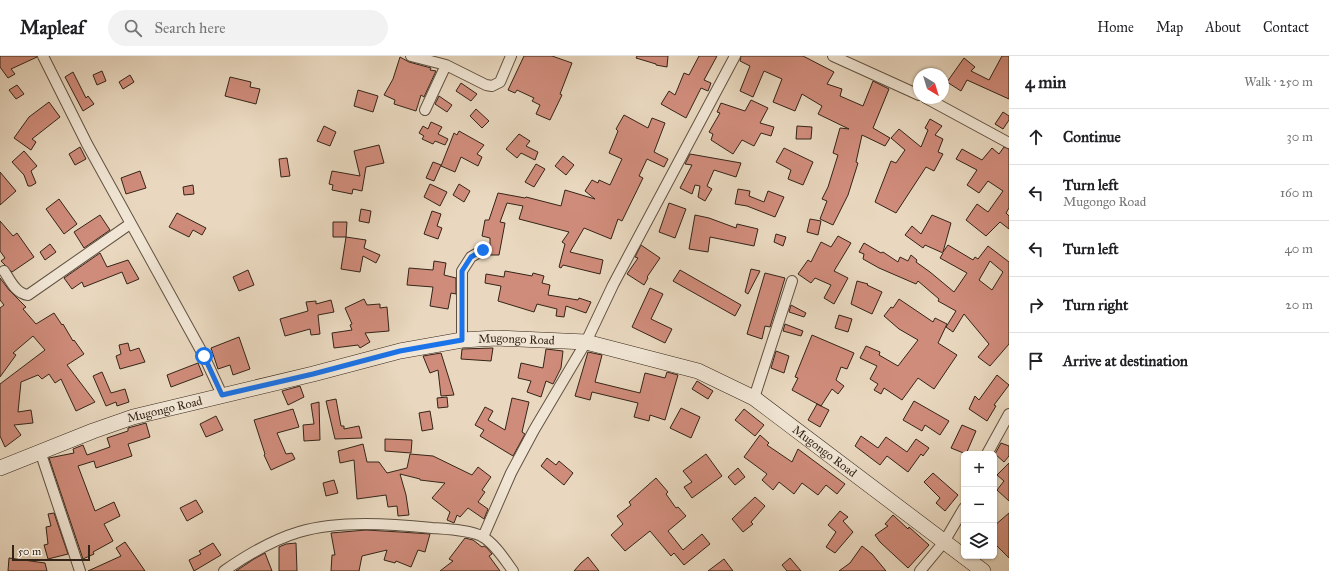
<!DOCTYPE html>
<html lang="en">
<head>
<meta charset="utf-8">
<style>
	body { margin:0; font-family:"IM FELL Great Primer",serif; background:#f2f2f2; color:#202124 }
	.controls { position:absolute; right:12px; bottom:12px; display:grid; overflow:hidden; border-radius:6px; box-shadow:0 1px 3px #0004 }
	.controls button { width:36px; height:36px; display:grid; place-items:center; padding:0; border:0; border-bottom:1px solid #e0e0e0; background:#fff; color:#202124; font:20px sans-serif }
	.compass { position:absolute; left:913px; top:12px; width:36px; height:36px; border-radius:50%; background:#fff; box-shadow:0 1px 3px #0004; rotate:142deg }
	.scale { position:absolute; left:12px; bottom:10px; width:78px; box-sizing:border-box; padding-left:4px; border:2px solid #342418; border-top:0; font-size:11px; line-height:14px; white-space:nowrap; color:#342418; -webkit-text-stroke:3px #f1e6d5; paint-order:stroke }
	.stop { position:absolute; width:12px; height:12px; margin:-9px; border:3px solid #1a73e8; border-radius:50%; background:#fff }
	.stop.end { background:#1a73e8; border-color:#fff; box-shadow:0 1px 4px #0008 }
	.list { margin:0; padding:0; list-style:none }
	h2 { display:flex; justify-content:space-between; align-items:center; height:52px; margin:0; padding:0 16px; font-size:17px }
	h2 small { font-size:13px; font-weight:400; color:#757577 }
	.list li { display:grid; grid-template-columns:26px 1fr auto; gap:12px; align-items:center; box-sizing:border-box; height:56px; padding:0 16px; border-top:1px solid #e0e0e0 }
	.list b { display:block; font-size:15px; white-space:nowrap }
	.list p { margin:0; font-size:13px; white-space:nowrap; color:#757577 }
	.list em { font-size:13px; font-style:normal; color:#757577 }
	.icon { flex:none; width:22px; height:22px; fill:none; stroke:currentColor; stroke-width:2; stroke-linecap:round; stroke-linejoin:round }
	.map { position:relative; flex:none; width:1009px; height:515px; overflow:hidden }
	header { display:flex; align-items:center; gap:24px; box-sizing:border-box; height:56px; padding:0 20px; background:#fff; border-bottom:1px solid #e0e0e0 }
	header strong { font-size:19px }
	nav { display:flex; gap:22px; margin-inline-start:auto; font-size:14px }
	.search { width:280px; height:36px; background:#f2f2f2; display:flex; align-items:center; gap:10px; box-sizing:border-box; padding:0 14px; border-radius:22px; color:#757577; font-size:15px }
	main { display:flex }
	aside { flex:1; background:#fff }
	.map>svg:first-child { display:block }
	.building { fill:#d08c7b; stroke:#342418; fill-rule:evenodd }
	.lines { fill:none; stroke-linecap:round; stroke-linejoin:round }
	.street-casing { stroke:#615142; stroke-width:12 }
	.secondary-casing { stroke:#342418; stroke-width:16 }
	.street { stroke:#f1e6d5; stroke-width:10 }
	.secondary { stroke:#f1e6d5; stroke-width:15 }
	.route { stroke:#1a73e8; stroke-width:5 }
	.labels { text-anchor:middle; stroke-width:4; stroke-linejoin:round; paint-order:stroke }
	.street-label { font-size:12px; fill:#342418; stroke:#f1e6d5 }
</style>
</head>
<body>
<header>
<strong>Mapleaf</strong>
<div class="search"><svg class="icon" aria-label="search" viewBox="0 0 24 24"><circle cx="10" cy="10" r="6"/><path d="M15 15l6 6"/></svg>Search here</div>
<nav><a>Home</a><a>Map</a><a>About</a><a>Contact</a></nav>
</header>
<main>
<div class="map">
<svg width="1009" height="515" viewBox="0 0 1009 515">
	<rect width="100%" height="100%" fill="#e9d8bf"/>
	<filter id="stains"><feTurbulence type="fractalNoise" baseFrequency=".005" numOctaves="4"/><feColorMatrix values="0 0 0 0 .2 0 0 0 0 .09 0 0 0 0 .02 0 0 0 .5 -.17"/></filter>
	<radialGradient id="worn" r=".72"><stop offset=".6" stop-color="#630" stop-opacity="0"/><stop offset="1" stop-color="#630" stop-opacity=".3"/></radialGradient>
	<path class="building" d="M0,0H37V1L11,13L15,18L8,22L0,11Z
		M524,0H552L572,7L560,38L562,39L550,64L536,58L540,49L532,45L534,42L517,34L515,37L508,34Z
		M637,0H668L667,11L656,9V8L636,2Z
		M699,0H717L704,24L711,27L708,35L701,32L686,62L661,48L669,35L675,39L684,17L689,19Z
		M741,0H803L834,16L827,28L842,33L840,40L863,50L873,25L889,33L873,72L890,82L885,90L862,79L856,106L858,107L848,139L833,169L820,163L827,145L822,143L828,131L838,99L833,97L840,72L849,73L818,58L822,50L802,38L795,55L773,46L782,23L764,15L753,41L740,35L750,10L740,5Z
		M1002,0H1009V43L967,24L961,35L947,26L964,2L975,11L971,15L989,24Z
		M400,1L409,6L431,12L430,14L436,15L424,41L421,39L416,55L394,48L395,44L384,39L393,23Z
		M102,15L106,25L97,29L93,19Z
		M73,16L86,42L88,40L94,48L83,55L65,21Z
		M130,19L134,26L123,33L119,26Z
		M230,21L251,26L250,31L260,33L256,48L225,40Z
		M461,27L477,38L471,45L456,35Z
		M17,29L24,38L16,43L9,34Z
		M358,34L378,40L373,56L354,50Z
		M439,40L452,49L447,56L435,48Z
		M751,44L768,52L760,67L774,71L771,80L761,77L754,90L742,84L733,98L711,84L713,78L709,76L720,57L717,56L721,47L745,55Z
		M49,46L60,61L32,83L36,86L31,94L14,82L29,61Z
		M476,53L489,65L482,72L470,60Z
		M1003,56L1009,60V64L1003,73L995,68Z
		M624,59L648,72L652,62L665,67L654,96L668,103L664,111L647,103L639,120L643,122L622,165L618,163L611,183L584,172L570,196L603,204L600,218L563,209L561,212L559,211L565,188L562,186L569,176L519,163L523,150L507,147L500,166L505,167L499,199H490V182L482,180L485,164H489L498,137L525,142L526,141L561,150L565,134L595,143L585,135L592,124L598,127L599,124L610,129L622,103L609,97L618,75L616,73Z
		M930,63L942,70L935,79L943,83L938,96L943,98L934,115L926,111L896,157L875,146L891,105L896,107L905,94L891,82L899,73L921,91L928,74L925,72Z
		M431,66L442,71L438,78L448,83L445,89L435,85L433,88L422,83L424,80L419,77L423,70L428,73Z
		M324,70L336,76L330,90L317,85Z
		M797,70L812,71L811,83H796Z
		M459,75L484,89L477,98L482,101L478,110L461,101L455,116L441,110L454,77L457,79Z
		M519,78L530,85L526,90L538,96L535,104L521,97L517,102L506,93Z
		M379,89L384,107L366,111L362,135L353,133L352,138L332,134L333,129L329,128L332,115L360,120L354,95Z
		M80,91L86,103L75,109L69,98Z
		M1004,91L1009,93V152L1006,157L1009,160V173L1000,166L986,180L966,164L977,148L988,156L1003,135L988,125L979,137L967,129L977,114L956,103L962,93L982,104L992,92L999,98Z
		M784,92L813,106L803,129L788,123L791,114L776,106Z
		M24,95L37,110L31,115L36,127L31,130H28L24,119L12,106Z
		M690,98L741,107L736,121L714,114L707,130L712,133L705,145L698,141L700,130L695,129L692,138L680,132L692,109L685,108Z
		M563,100L574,109L566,119L555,110Z
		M287,102L290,120L281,121L279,103Z
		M433,106L441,109L434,125L426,122Z
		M536,108L545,113L534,131L525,126Z
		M140,115L146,132L126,138L121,122Z
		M0,116L16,135L0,149Z
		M430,128L447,136L440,150L424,141Z
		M459,128L470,135L464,146L453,139Z
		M193,129L194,138L184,139L183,131Z
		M738,133L750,135L749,140L764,146L768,135L784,141L775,161L747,150L735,148Z
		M59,143L77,168L64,178L46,153Z
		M669,147L686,153L675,182L659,176Z
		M361,153L371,155L369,167L359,165Z
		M432,155L441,158L437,170L442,172L438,183L424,178Z
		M177,157L206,172L202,179L193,174L189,181L169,171Z
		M100,159L110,174L84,192L74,176Z
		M695,159L709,162L736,172L737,168L758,173L754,190L710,181L708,196L689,193Z
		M932,159L951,167L943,196L948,189L973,204L975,201L978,203L988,190L1009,206V288L990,310L978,301L989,288L964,258L953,276L946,271L956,255L938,245L939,243L918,225L916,228L879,212L863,203L864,198L859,196L864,187L881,197L883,196L898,206L900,201L908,205L911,199L917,204L916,206L930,216L954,236L967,217L940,202L943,197L925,189L923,192L905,179L912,170L921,178ZM990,205L1003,216L992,234L979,224Z
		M810,163L821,165L818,179L807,176Z
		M0,165L13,180L17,177L34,201L12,216L1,205L5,202L0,195Z
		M333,166H347L346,181H333Z
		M776,178L786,181L783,190L774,186Z
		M838,180L851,187L834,215L848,222L834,248L824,242L831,229L815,222L811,227L798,218L808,204L811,206L821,186L831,191Z
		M346,181L366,184L364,192L380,199L376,207L363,200L360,216L341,213Z
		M50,188L56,196L45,204L40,196Z
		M641,189L660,202L647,221L648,222L644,229L627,218L638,202L635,201Z
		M100,197L107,211L128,204L139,223L127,228L122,216L84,231L82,226L72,233L64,222Z
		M434,205L446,207L444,219L456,222V238L451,237L448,253L430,250L433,231L407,229L409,212L433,214Z
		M751,213L760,215L748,238L745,236Z
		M248,214L254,229L239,235L233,221Z
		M680,214L741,249L735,260L673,225Z
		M505,215L532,220L533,217L544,220L542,227L550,229L548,239L578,244L579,242L591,246L586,257L566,250L564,261L556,260L557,253L537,248L534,256L498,245L501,230L485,227L486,218L504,221Z
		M765,217L785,222L770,271L765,270L762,283L747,278Z
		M0,222L9,234L26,251L23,253L36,268L54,257L62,269L63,268L73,285L74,284L84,298L67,309L95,346L76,355L61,323L55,327L49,318L42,323L38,319L21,326L18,356L31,354L33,367L14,369L21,379L5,391L0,380V328L45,294L33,280L13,297L16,299L0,321V252L4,249L0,244Z
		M857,225L868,228L867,229L882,236L872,258L851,248Z
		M650,232L663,238L651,263L672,273L665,287L632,271Z
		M364,243L367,249L380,248V252L387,251L389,275L365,277L370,286L360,292L358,289L334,292L332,277L352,274L350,269L352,268L345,252Z
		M899,243L933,266L935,262L947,268L938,287L957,299L934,333L918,322L902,344L884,332L881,338L874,334L878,328L870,323L877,310L860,302L866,290L880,296L879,299L898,310L918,284L899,273L884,260L891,251L893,252Z
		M331,244L334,256L318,259L320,278L311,279L310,273L285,280L280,263L308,255L306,246L316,245V248Z
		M791,249L806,257L804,261L789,256Z
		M839,259L852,263L848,276L835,272Z
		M785,268L803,275L801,280L783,275Z
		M812,279L854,297L847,313L841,311L836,324L844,330L838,338L832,333L821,350L792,334L798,322L795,321Z
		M239,281L250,313L233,319L230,309L218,313L211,292Z
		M128,287L130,295L139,292L145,306L120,313L116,300L121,298L119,289Z
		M493,292L491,305L461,303L462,293Z
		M546,293L563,295L561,312L553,328L546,325L541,341L527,336L531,325L518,322L521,307L543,312Z
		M776,295L789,300L784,317L771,312Z
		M588,296L602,299L595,326L640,337L645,317L665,322L667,316L678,319L665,364L650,359L649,365L634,361L638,347L592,336L590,344L575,340Z
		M441,297L451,329L454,339L441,340L438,314L430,317L423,300Z
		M198,307L203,319L171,331L167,319Z
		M102,316L111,337L125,333L129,346L117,350L116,346L106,350L93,320Z
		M997,319L1009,329L994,349L996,350L987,365L969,353L975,340L979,344Z
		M697,325L713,335L708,343L692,333Z
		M300,330L304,341L288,349L282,335Z
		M447,341L448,351L438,352L437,342Z
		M512,342L529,346L522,376L525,378L513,400L480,380L484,374L475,369L485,351L493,355L488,364L505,374Z
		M336,343L341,370H344V373L359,370L362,382L335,383L326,345Z
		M914,345L949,365L940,379L925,369L922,375L903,364Z
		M319,346L320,384L304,385L303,369L314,368L311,348Z
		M817,348L829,354L820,371L808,364Z
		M681,352L700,361L691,382L670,372Z
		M293,353L299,371L277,377L286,398L292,397L295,403L271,414L264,399L265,398L254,364Z
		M744,353L764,369L755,380L735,364Z
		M430,355L433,373L422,375L419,357Z
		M216,360L223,374L206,381L200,368Z
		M146,367L150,381L128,388L132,400L96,412L94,405L78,410L95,455L114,446L120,460L104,468L113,485L93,496L94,498L83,503L49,402L74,397L73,393L83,389L87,399L110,391L107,382L128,375V372Z
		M962,369L976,375L966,398L951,392Z
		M760,379L769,387L767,389L792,406L798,393L845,428L837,438L826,429L818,439L802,427L794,438L779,426L773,434L762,424L767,418L744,401Z
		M861,380L878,392L886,381L907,396L916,383L929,392L923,400L921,398L908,416L887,400L880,409L855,390Z
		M385,383L412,384L411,397L385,395Z
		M1001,387L1009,390V400L1004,406L995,398Z
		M363,388L367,406H379L387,417L407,412L410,398L433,400L472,419L478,411L491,421L482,434L485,436L478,446L488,453L484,463L468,452L460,461L457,459L454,467L447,464L450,456L432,442L445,427L420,424V423L400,418L406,439L409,459L398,460L397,450L388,451L386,439L357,443L354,404L340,407L338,395Z
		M706,398L722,420L692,442L684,431L692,426L683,415Z
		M547,402L556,409L559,405L573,417L564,429L541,410Z
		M1009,407V445L997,434L1004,425L997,419Z
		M738,412L745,421L735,429L728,421Z
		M933,417L958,439L945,455L936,447L940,442L924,426Z
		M656,422L668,436L666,438L676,452L678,451L686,460L668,475L683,494L702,478L710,488L684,509L674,497L671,500L650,475L625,495L611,479L623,468L617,460L631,449L629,446Z
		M334,424L338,437L326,440L323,427Z
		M755,441L765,450L751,466L753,468L743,476L732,463Z
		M196,444L203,456L187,465L180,452Z
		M840,455L848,461L843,465L853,476L835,497L826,491L836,476L828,469Z
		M54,457L68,498L48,503L44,489L48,488L46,471L51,470L48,458Z
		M1009,457V502L994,487V470Z
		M893,459L908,473L909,471L929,489L908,512L880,486L875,479L888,470L885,468Z
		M366,474L400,476L430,478L425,496L418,494L411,511L396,505L395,507L384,504L387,494L362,500L359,515H331L332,499H335L331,477Z
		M465,482L473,484L482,491L484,490L487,492L492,498L489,500L500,515H440L453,505L449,503Z
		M125,486L145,515H88L121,500L116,492Z
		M213,487L221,499L194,515L189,504L201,498L199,495Z
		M296,487L297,515H279V491L286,488Z
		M862,490L872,498L886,515H839L850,507Z
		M265,497L272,515H236L254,503Z
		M588,501L599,515H574L581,507Z
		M9,502L45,507L47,515H8Z
		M790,502L801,515H787L782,509Z
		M724,503L733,515H708Z"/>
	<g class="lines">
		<g class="street-casing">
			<path id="street" d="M43,0L87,88L204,300L222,339
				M411,0L446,9L486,29L492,30L500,26L511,0
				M833,0L919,39
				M926,42L1009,87
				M425,54L446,9
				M4,215C10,224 16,238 28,239L130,168
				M462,284V215L471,201L483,194
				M754,342L792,225
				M40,395L80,515
				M987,398L1009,358
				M483,481L511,417L534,374L586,286L613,229L735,0
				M224,515C247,499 272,484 299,476C339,464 392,468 432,472C446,473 472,474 483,481C495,488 505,504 513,515
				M920,515L944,486L964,452"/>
		</g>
		<g class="secondary-casing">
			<g id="secondary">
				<path id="s1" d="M0,412L93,375L133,361L313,318L400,295L462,284L496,282L586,286L698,315L754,342L983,515"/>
			</g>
		</g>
		<use href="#street" class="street"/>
		<use href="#secondary" class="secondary"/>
	</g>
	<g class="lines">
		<path class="route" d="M204,300L222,339L313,318L400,295L462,284V215L471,201L483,194"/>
	</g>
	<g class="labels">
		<g class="street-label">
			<text dy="4" stroke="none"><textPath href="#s1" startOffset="535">Mugongo Road</textPath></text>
			<text dy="4" stroke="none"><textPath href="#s1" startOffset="175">Mugongo Road</textPath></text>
			<text dy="4" stroke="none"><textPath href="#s1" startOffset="871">Mugongo Road</textPath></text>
		</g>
	</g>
	<rect width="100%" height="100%" filter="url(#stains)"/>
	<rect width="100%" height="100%" fill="url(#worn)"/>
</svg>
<div class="controls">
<button>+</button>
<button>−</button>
<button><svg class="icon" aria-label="layers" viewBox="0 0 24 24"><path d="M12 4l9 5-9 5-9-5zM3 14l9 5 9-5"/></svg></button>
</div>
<svg class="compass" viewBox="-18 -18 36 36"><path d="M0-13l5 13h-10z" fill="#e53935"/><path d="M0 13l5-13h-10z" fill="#757577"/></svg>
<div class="scale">50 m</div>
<div class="stop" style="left:204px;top:300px"></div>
<div class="stop end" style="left:483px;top:194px"></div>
</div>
<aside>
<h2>4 min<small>Walk · 250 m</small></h2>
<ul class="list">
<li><svg class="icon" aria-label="ahead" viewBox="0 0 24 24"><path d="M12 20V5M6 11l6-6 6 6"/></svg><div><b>Continue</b></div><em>30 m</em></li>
<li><svg class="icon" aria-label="left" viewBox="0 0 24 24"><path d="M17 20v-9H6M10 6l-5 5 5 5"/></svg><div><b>Turn left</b><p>Mugongo Road</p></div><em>160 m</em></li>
<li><svg class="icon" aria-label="left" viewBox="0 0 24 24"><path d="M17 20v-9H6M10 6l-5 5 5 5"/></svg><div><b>Turn left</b></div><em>40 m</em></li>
<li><svg class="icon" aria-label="right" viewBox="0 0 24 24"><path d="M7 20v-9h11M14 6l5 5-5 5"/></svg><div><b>Turn right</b></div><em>20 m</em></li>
<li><svg class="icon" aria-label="arrive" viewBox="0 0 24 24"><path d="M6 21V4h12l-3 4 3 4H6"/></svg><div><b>Arrive at destination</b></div></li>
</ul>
</aside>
</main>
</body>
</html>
